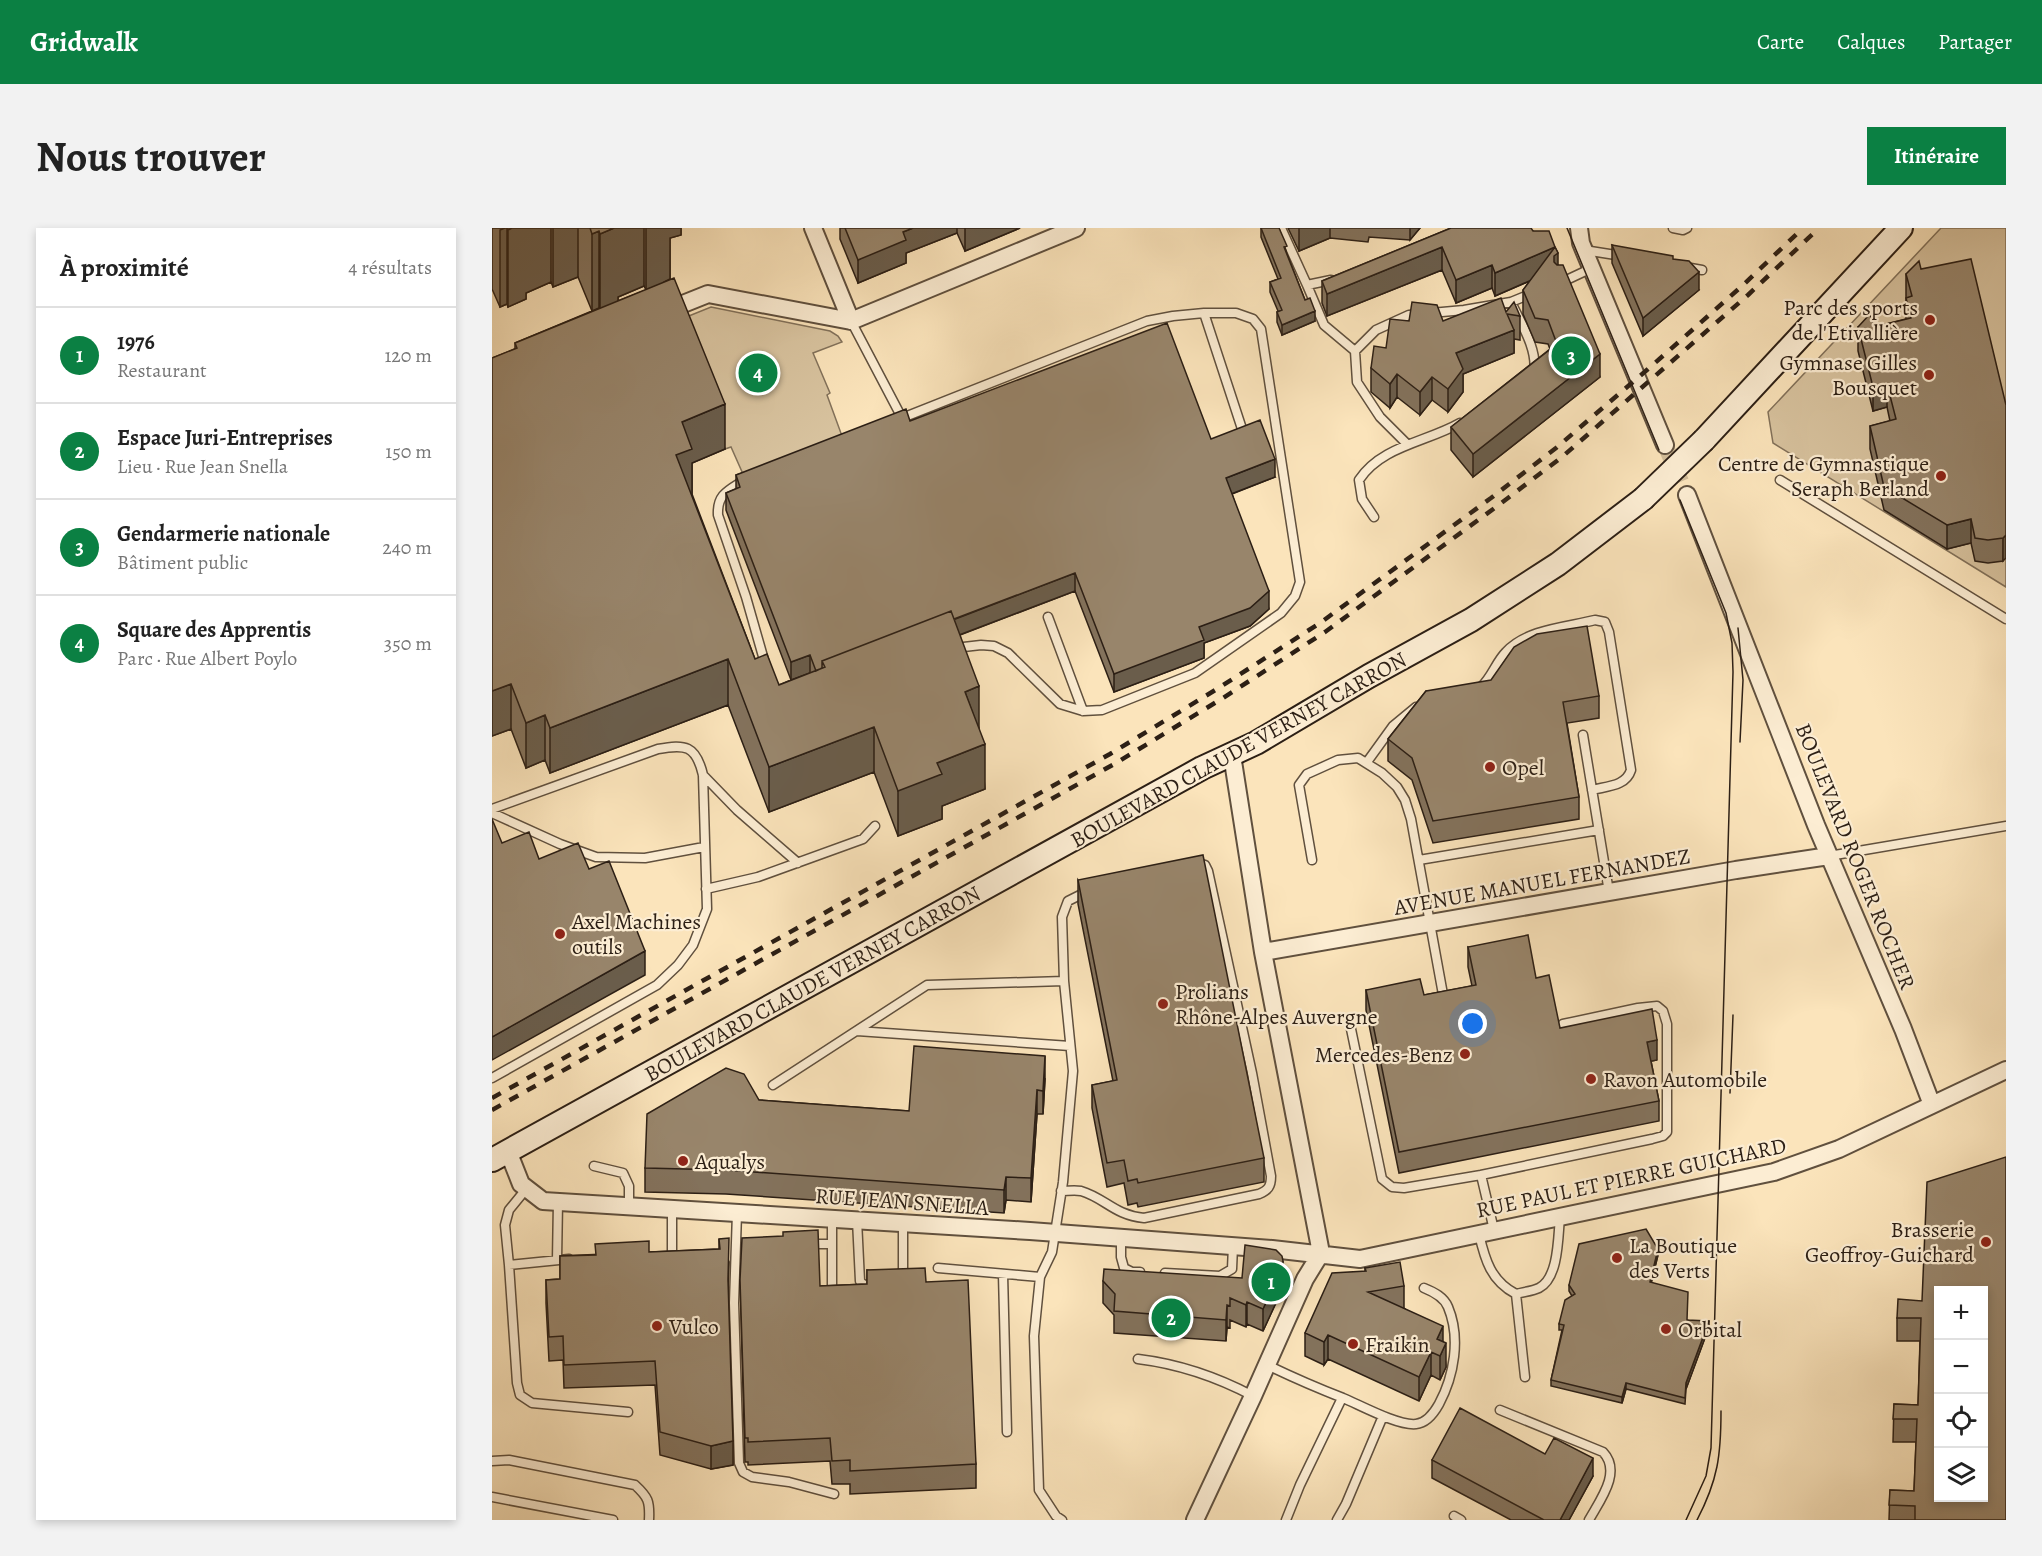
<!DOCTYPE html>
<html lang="fr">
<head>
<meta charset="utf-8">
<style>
	body { margin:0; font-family:Alegreya,serif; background:#f2f2f2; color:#222 }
	.controls { position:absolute; right:18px; bottom:18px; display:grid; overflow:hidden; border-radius:0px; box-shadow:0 3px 9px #0003 }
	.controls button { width:54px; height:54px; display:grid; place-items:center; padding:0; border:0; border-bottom:2px solid #e0e0e0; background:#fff; color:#222; font:30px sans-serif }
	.you { position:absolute; left:981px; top:796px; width:21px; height:21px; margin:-15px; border:4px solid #fff; border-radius:50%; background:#1a73e8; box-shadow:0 0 0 9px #1a73e833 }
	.badge { display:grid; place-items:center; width:39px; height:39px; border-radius:50%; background:#0b8043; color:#fff; font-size:20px; font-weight:700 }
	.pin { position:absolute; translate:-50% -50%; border:3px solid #fff; box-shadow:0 2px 6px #0006 }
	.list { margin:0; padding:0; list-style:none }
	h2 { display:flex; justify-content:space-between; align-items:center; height:78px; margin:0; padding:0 24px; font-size:26px }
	h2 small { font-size:20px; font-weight:400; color:#767676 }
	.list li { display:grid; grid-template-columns:39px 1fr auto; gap:18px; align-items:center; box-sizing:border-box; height:96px; padding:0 24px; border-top:2px solid #e0e0e0 }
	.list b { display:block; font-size:22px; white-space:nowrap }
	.list p { margin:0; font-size:20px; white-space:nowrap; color:#767676 }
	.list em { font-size:20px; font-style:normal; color:#767676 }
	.icon { flex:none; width:33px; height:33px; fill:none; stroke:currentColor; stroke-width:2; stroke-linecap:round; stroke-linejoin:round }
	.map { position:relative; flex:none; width:1514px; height:1292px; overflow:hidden; border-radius:0px }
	header { display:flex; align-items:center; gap:36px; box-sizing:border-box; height:84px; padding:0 30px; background:#0b8043; color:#fff }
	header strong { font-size:28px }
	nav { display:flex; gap:33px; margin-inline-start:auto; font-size:21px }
	.intro { display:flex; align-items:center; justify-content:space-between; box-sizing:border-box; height:144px; padding:0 36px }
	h1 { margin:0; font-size:42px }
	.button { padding:15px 27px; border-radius:0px; background:#0b8043; color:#fff; font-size:21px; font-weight:700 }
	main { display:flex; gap:36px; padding:0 36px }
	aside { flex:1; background:#fff; border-radius:0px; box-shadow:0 3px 9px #0003 }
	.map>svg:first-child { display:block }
	.green { fill:#d8c39f; stroke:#82715a; stroke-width:1.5 }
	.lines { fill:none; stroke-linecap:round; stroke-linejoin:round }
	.minor-tunnel { stroke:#d2bd9a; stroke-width:16; stroke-dasharray:16 8; stroke-linecap:butt }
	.service-casing { stroke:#60503e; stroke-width:11 }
	.minor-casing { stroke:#60503e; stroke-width:20 }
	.secondary-casing { stroke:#2c1f15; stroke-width:26 }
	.service { stroke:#fcedd3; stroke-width:8 }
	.minor { stroke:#fcedd3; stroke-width:16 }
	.secondary { stroke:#fcedd3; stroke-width:22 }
	.tram { stroke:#2c1f15; stroke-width:1.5 }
	.rail { stroke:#2c1f15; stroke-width:4.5; stroke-dasharray:10 10; stroke-linecap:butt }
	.secondary-bridge-casing { stroke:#2c1f15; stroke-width:26; stroke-linecap:butt }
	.secondary-bridge { stroke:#fcedd3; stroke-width:22 }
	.wall { fill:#83725c; stroke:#2c1f15; stroke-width:1.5; fill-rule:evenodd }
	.shaded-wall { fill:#6a5d4b; stroke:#2c1f15; stroke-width:1.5 }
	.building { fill:#98856b; stroke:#2c1f15; stroke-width:1.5; fill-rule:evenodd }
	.poi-dot { fill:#8f2418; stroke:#fcedd3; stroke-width:2 }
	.labels { text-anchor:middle; stroke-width:4.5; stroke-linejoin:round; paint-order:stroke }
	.poi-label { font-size:22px; fill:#2c1f15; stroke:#fcedd3; text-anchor:start }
	.street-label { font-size:22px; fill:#2c1f15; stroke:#fcedd3 }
</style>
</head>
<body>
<header>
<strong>Gridwalk</strong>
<nav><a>Carte</a><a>Calques</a><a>Partager</a></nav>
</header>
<div class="intro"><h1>Nous trouver</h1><a class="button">Itinéraire</a></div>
<main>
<aside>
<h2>À proximité<small>4 résultats</small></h2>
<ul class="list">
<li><span class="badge">1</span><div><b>1976</b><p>Restaurant</p></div><em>120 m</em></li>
<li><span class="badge">2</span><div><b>Espace Juri-Entreprises</b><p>Lieu · Rue Jean Snella</p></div><em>150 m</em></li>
<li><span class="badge">3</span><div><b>Gendarmerie nationale</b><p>Bâtiment public</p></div><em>240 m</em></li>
<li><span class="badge">4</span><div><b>Square des Apprentis</b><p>Parc · Rue Albert Poylo</p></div><em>350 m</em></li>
</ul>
</aside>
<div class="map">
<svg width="1514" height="1292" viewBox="0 0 1514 1292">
	<rect width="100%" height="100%" fill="#fbe4bb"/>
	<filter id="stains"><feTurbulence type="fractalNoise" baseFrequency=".00333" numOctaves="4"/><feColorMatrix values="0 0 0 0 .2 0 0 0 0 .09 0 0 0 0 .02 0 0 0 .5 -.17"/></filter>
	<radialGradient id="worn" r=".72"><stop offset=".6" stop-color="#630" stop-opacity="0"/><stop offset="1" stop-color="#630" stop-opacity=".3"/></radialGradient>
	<path class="green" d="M1449,0H1514V359L1281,215L1276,184Z
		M219,79L338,103L346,108L350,114L321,125L338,165L335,167L350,208L251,246L239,219L233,221L182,94Z"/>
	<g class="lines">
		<path class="minor-tunnel" d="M1173,217L1195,267"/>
		<g class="service-casing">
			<path id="service" d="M789,0L815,57L839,52
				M1181,0L1191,2L1195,0
				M1092,22L1130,28
				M1193,39L1210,42
				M1068,55L1100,40
				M815,57L832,97L863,123L865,154L888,189L915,216
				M1019,74C1028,94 1046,121 1042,144
				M712,85H744L761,91L769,101L808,354L803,368L789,385L703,445L610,482L591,483L568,476L516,425L502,418L489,417L463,420L337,470C310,476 296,478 278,453L254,369L226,287C225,267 235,263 251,253L655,93L681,88Z
				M712,85L752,207
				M359,93L410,190
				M863,123L884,102L917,87L972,82L1019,74L1036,67
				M1288,252L1514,391
				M882,289L870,271L867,252C889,218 935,214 968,195
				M556,389L591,483
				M989,459C1000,449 1004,434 1014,424C1035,401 1075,399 1103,392L1113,394L1117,404L1139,542C1134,558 1116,558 1100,562
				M1091,507L1117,664
				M875,534L901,498L924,479
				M211,547L245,582L306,635
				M0,581L166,521C193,516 204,517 211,547L215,681L201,717L186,737L165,757L0,850
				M0,585L68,616L104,629L153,630L212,619
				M1337,628L1514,598
				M820,632L807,557L815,546L846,532L866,530L890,545L905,559L913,572L919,591L952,772
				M927,632L1107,602
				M214,661L266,649L371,611L383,598
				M572,753L570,689L576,673L596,663
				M859,801L890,951L900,959L912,960L989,947
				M365,803L578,818
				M281,857L435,757L572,753L581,843L571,954L560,1024L548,1049L542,1108L547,1262L564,1288L570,1292
				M102,938L131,945L137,958V978
				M569,963C575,963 583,962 589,963C613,970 622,987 652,990L767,966C776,962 779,959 779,948L760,845L716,643L713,637L703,634
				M245,985L242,1075L247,1235L251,1244L260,1249L297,1254L342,1266
				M365,992L368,1053L371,1057L382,1056
				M411,995V1051
				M1002,1002L989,947L1160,911L1171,908L1175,904V796L1171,783L1165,778L1146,780L1071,796
				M987,1006C993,1032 999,1053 1024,1066C1031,1064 1041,1063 1047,1060C1067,1050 1066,1008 1068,989
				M629,1010V1029L632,1040L640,1044H648
				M316,1016H340
				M180,1025V981
				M77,1031L17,1037L25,1155L28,1167L40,1175L136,1184
				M65,1032L66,974
				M17,1037L13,997L17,982L35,960
				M446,1040L548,1049
				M673,1045L728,1048L740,1041L741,1018
				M511,1046L515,1204
				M1024,1066L1033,1149
				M340,1068V991
				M646,1131C687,1136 725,1149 761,1168
				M775,1137C800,1149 825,1160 851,1170C868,1177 906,1198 924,1196C934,1195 942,1185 947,1176C962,1148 969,1110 956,1079C952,1069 942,1064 932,1060
				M1008,1182L1111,1224C1130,1244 1108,1272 1097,1292
				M0,1233L17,1232L143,1257C156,1269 158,1273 157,1292
				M0,1269L121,1292
				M962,1288L969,1292
				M794,1292L808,1257L850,1170
				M845,1292L854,1276L891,1188"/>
		</g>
		<g class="minor-casing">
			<path id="minor" d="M321,0L359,93
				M1087,0L1089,15L1173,217
				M171,84L216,66L359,93L584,0
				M1195,267L1324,597L1411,801L1440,877
				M740,527L771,724L829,1025
				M771,724L1244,642L1337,628
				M16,923L29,956L51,973L538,1003L780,1021L868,1031L1282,944L1347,921L1514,842
				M703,1292L761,1168L813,1051L829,1025"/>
		</g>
		<g class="secondary-casing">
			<path id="secondary" d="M1212,212L1409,0
				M0,932L710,540L764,515L877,448L979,392L1066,336L1151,271"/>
		</g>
		<use href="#service" class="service"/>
		<use href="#minor" class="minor"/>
		<use href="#secondary" class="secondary"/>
		<path class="tram" d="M1075,0L1167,222
			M1188,272L1234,385L1240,415L1241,444L1219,1220L1214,1248L1194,1292
			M1246,400L1251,452L1248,514
			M1238,865L1241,787
			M1205,1292C1226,1252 1229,1227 1229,1183"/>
		<path class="rail" d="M0,870L618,526L725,461L828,395L999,270L1064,220L1156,141L1250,58L1311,0
			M0,882L624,535L731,470L833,404L1004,279L1070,229L1256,67L1327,0"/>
		<g class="secondary-bridge-casing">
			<path id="secondary-bridge" d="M1151,271L1212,212"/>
		</g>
		<use href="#secondary-bridge" class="secondary-bridge"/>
	</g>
	<path class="wall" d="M0,0H189V7L178,10V51L172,54L233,221L200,235V266L263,431L287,457L299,452L234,282V265L244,261V247L418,193L719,211L783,249L740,266L777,381L758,398L712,415V430L622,464L583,363L468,407L487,501L493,561L450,578V591L406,608L382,544L277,584L236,477L58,545L53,532L34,540L19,501L0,508V130L23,121V115L100,83L86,49L61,59L59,54L34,65V71L16,79L15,76L8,79L0,61ZM152,58L154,62L126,73V69Z
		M348,0H528L473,23L465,5L414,25V35L366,55L348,11Z
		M769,0H787L795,26L813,72L823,93L790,107L785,94V84L786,83L778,64V54L786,51L769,9Z
		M796,0H928L918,12L877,9L876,14L838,10L807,23Z
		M959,0L1041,3L1066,37L1108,149L981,249L959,222V199L1058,121L1056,116L1043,114L1031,86V62L1038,53L1003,68L1000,60L964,75L950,42L835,88L830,75V53Z
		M1120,17L1207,62L1151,108L1120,35Z
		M1429,41L1514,177L1511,333L1496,335L1483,333L1479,315L1455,321L1392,282L1378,221V198L1398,193L1395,179L1381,183L1366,123V99H1382L1414,91V46Z
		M1014,84L1028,88V112L1022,111V125L971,146V164L956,184L940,172L928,187L905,169L898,180L879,164V140L894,120L917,93H951Z
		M934,463L1107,468V490L1075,495L1087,569V591L941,615L920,552L896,533V511Z
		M586,652L772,930V954L646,979L645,975L636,977L632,955L615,959L600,880V857L621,853L586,676Z
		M976,719L1044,750L1068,800L1165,832L1159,833L1167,873V893L907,945L874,782V762L932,767L980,758L976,739Z
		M553,851L551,886H545L539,974L514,972L512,985L234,966L153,964V940L267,872L417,883Z
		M227,1011L237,1034L236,1063L241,1237L219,1241L168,1227L163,1157L72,1160L71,1132L57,1133L54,1075V1052L68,1051V1028L227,1021Z
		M1166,1027L1159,1055L1195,1092L1217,1099L1194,1161L1193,1176L1134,1161L1130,1175L1059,1158V1152L1070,1102H1067V1096L1080,1068L1077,1063V1057Z
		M873,1040L912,1058V1080L951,1114L954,1139L948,1152L939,1147L927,1173L836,1131L832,1137L813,1128V1105L873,1043Z
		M375,1042L434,1054L484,1236V1260L358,1266V1256H340L338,1233L256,1237V1234H253L248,1052L328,1058L375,1056Z
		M611,1053L791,1055L789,1064L771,1103L755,1096L754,1099L738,1092V1100L735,1099L734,1113L622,1105V1087L611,1075Z
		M1430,1073L1514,1292H1397L1398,1262L1422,1263L1424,1214H1401L1402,1176L1426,1177L1428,1113H1405V1090Z
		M1053,1226L1101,1248L1077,1292H1019L940,1250V1232Z"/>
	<path class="shaded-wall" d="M13,0H15V76L8,79V2Z
		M20,0H59V54L34,65V71L16,79V2Z
		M61,0H86V49L61,59Z
		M122,0H152V58L126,69V75L108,83V6Z
		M154,0H189V7L178,10V51L172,54V57L154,64Z
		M421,0H465V5L414,25V35L366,55V32L411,4Z
		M473,0H528L473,23Z
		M807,0H838V10L807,23Z
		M918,0H928L918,12Z
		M107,3V80L100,83V6Z
		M950,19V42L835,88V66Z
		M1063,19L1066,25V49L1062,42L1003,68V45Z
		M1000,37V60L964,75V52Z
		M1207,44V62L1151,108V90Z
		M823,83V93L790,107V97Z
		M1022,102V125L971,146V164L956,184V161L964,125Z
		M1108,126V149L981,249V226Z
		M905,146V169L898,180V156Z
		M940,149V172L928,187V164Z
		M1395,156V179L1381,183V159Z
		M233,176V221L200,235V266L184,272V227L190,194Z
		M783,231V249L734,268V250Z
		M1479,291V315L1455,321V297Z
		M1514,307V330L1511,333V310Z
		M583,345V363L454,412L453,395Z
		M777,363V381L758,398L712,415V430L622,464V446L707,399Z
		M318,427V445L299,452V434Z
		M236,431V477L58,545V500Z
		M19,456V501L0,508V463Z
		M487,458V503L473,464Z
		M53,487V532L34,540V495Z
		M382,499V544L277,584V539Z
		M493,516V561L450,578V591L406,608V563L445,535Z
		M153,723V747L0,832V809Z
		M1165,812V832L1155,834V814Z
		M553,828V851L551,886V863Z
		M545,862V886L539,974V950Z
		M514,949V972L512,985V962Z
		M1166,1021V1027L1158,1060V1054Z
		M791,1033V1055L789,1064L771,1103V1081Z
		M755,1074V1096L754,1099V1077Z
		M735,1077V1099L734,1113V1092Z
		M1217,1093V1099L1194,1161V1155Z
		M951,1098V1122L945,1111Z
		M836,1107V1131L832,1137V1114Z
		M954,1115V1139L948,1152V1128Z
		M939,1124V1147L927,1173V1149Z
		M1134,1155V1161L1130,1175V1169Z
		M241,1213V1237L219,1241V1218Z
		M1101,1230V1248L1077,1292H1068Z"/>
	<path class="building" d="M98,0H122L108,6L107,3L100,6Z
		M353,0H421L411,4L414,12L366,32Z
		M769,0H787L795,18L792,19L813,72L818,70L823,83L790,97L785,84L790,82L778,54L789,50Z
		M959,0H1039L1041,3H1057L1063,19L1003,45L1000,37L964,52L950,19L835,66L830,53Z
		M1120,17L1181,28V31L1197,33L1207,44L1151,90Z
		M1063,19L1066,25L1062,28V34L1065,37H1071L1108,126L981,226L959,199L1065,116L1056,92L1043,90L1031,62Z
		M1479,31L1514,177V307L1511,310L1496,312L1483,310L1479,291L1455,297L1392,259L1378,198L1404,191L1395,156L1381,159L1366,99L1378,86L1382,99L1419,90L1414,70L1420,68L1414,46L1427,33L1429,41Z
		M182,50L233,176L190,194L200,221L184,227L263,431L275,426L287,457L333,439L330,433L459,383L487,458L473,464L493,516L445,535L450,546L406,563L382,499L277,539L236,431L58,500L53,487L34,495L19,456L0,463V130L25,120L23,115Z
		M1009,70L1014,84L1022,74L1028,88L1015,86L1022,102L964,125L971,141L956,161L940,149L928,164L905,146L898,156L879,140L882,118L894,120L898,91L917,93L920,74L945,77L951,93Z
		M675,95L719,211L768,192L783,231L734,250L777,363L758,380L707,399L712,412L622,446L583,345L462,391L459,383L330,433V440L324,443L318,427L299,434L234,265L248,259L244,247L414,181L418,193Z
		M1095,398L1107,468L1071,474L1087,569L941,593L920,530L896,511L934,463L999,452L1022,419L1045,406Z
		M0,591L10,615L37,604L47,631L86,615L97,641L117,633L153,723L0,809Z
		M711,627L772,930L646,955L645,951L636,953L632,932L615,935L600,857L625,852L586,652Z
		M1036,707L1044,750L1057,747L1068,800L1160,781L1165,812L1155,814L1167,873L907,924L874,762L928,751L932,767L984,757L976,719Z
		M422,818L553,828L551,863L545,862L539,950L514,949L512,962L234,942L153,940L155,886L234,840L252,846L267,872L417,883Z
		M1514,929V1292H1423V1278L1397,1277L1398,1262L1422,1263L1425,1191H1401L1402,1176L1426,1177L1429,1090H1405L1406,1071L1430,1073L1435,954ZM1446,1062H1491V1269H1446Z
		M1154,1001L1166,1021L1158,1054L1196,1064L1195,1092L1217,1093L1194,1155L1193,1170L1134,1155L1130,1169L1059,1152L1072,1097L1067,1096L1073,1072L1083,1066L1077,1057L1087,1016Z
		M326,1002L328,1058L375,1056V1042L433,1040L434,1054L476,1052L484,1236L358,1243V1232L340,1233L338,1210L256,1214V1210H253L248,1052L250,1010L291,1008V1004Z
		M237,1010L236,1052L241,1213L219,1218L168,1204L163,1133L72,1137L71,1108L57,1109L54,1052L68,1051V1028L104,1027L103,1016L157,1013V1024L228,1021L227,1011Z
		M753,1017L784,1022L790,1028L791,1033L789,1042L771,1081L755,1074L754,1077L738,1070V1078L735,1077L734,1092L622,1083L623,1066L611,1053L612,1041L750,1050Z
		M908,1034L912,1058L876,1064L951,1098L945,1111L954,1115L948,1128L939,1124L927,1149L836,1107L832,1114L813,1105L840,1045L874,1043L873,1040Z
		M968,1180L1053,1226L1062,1210L1101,1230L1068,1292H1052L940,1232Z"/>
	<g class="poi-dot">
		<circle cx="1438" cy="92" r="6"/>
		<circle cx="1437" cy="147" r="6"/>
		<circle cx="1449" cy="248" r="6"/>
		<circle cx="998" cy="539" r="6"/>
		<circle cx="68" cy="706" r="6"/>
		<circle cx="671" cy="776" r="6"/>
		<circle cx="973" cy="826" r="6"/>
		<circle cx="1099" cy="851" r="6"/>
		<circle cx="191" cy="933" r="6"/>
		<circle cx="1494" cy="1014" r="6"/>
		<circle cx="1125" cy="1030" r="6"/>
		<circle cx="165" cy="1098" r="6"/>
		<circle cx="1174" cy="1101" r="6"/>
		<circle cx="861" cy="1116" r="6"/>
	</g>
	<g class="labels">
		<g class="poi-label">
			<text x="1426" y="87" text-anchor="end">Parc des sports<tspan x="1426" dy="25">de l'Etivallière</tspan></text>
			<text x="1425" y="142" text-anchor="end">Gymnase Gilles<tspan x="1425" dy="25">Bousquet</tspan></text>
			<text x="1437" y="243" text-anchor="end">Centre de Gymnastique<tspan x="1437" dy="25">Seraph Berland</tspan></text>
			<text x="1010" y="547">Opel</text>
			<text x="80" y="701">Axel Machines<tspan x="80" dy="25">outils</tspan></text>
			<text x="683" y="771">Prolians<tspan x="683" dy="25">Rhône-Alpes Auvergne</tspan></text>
			<text x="961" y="834" text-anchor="end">Mercedes-Benz</text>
			<text x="1111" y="859">Ravon Automobile</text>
			<text x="203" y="941">Aqualys</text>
			<text x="1482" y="1009" text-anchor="end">Brasserie<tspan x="1482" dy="25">Geoffroy-Guichard</tspan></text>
			<text x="1137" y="1025">La Boutique<tspan x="1137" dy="25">des Verts</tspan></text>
			<text x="177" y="1106">Vulco</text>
			<text x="1186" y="1109">Orbital</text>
			<text x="873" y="1124">Fraikin</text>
		</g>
		<g class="street-label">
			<text transform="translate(746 521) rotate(-29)" y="8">BOULEVARD CLAUDE VERNEY CARRON</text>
			<text transform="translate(1364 628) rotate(68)" y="8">BOULEVARD ROGER ROCHER</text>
			<text transform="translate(1050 653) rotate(-10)" y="8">AVENUE MANUEL FERNANDEZ</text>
			<text transform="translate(320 755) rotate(-29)" y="8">BOULEVARD CLAUDE VERNEY CARRON</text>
			<text transform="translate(1139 949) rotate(-12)" y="8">RUE PAUL ET PIERRE GUICHARD</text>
			<text transform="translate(410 973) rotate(4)" y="8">RUE JEAN SNELLA</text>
		</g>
	</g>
	<rect width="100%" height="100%" filter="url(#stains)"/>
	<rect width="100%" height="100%" fill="url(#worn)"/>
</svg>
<div class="controls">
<button>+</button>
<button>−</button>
<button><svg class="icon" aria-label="locate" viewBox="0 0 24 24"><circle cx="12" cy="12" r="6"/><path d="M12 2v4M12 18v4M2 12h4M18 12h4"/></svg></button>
<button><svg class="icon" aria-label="layers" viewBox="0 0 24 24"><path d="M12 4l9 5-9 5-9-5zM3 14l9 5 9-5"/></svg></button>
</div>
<div class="you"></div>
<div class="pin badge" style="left:779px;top:1054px">1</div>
<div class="pin badge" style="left:679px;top:1090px">2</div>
<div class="pin badge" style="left:1079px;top:128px">3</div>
<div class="pin badge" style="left:266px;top:145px">4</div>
</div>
</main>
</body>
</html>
